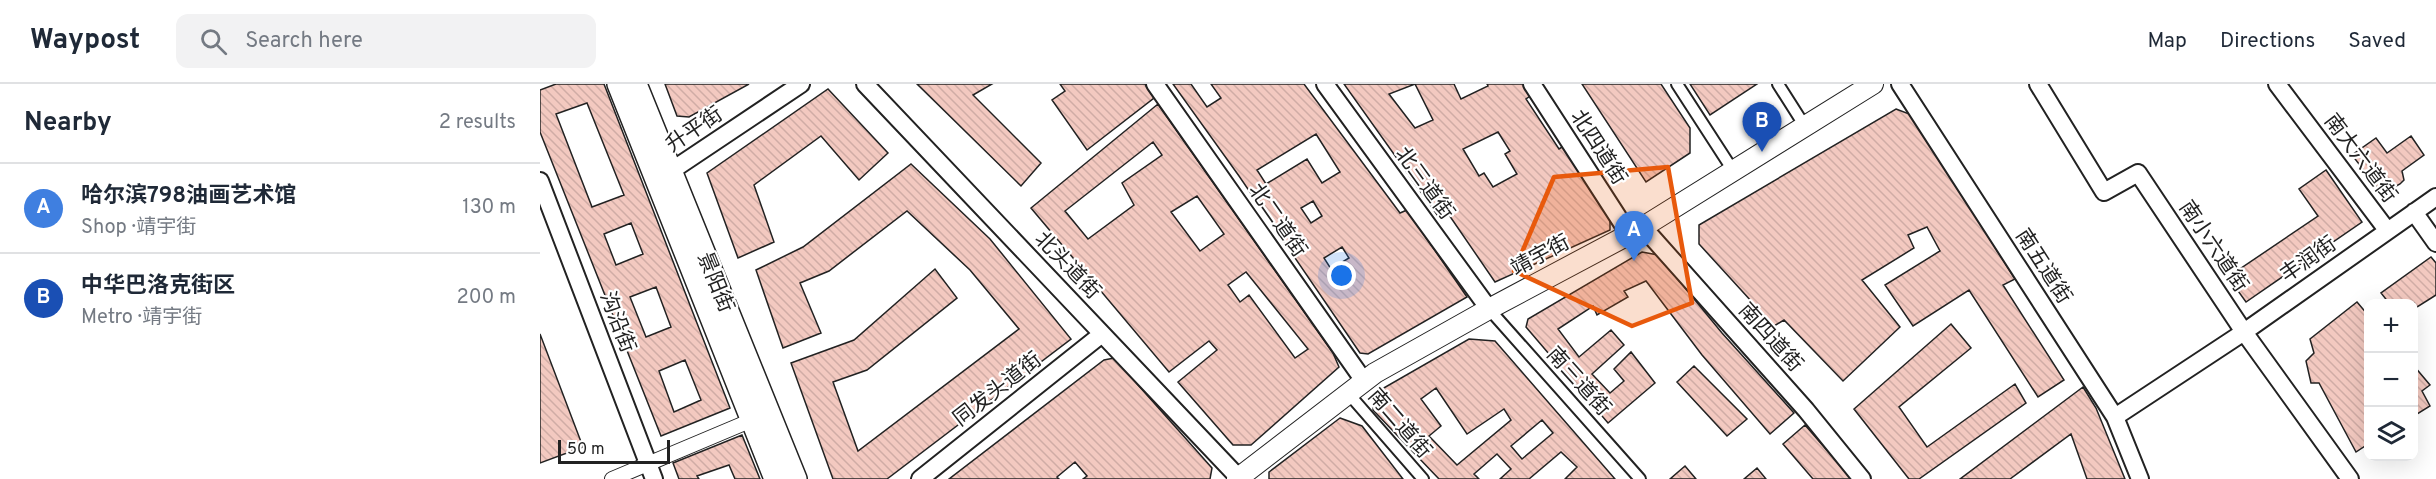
<!DOCTYPE html>
<html lang="en">
<head>
<meta charset="utf-8">
<style>
	body { margin:0; font-family:Overpass,"Noto Sans SC",sans-serif; background:#f2f2f3; color:#1f2937 }
	.controls { position:absolute; right:18px; bottom:18px; display:grid; overflow:hidden; border-radius:12px; box-shadow:0 6px 24px #0002 }
	.controls button { width:54px; height:54px; display:grid; place-items:center; padding:0; border:0; border-bottom:2px solid #e0e1e3; background:#fff; color:#1f2937; font:30px sans-serif }
	.scale { position:absolute; left:18px; bottom:15px; width:112px; box-sizing:border-box; padding-left:6px; border:3px solid #222; border-top:0; font-size:16px; line-height:21px; white-space:nowrap; color:#222; -webkit-text-stroke:4px #fff; paint-order:stroke }
	.you { position:absolute; left:802px; top:192px; width:21px; height:21px; margin:-15px; border:4px solid #fff; border-radius:50%; background:#1a73e8; box-shadow:0 0 0 9px #1a73e833 }
	.badge { display:grid; place-items:center; width:39px; height:39px; border-radius:50%; background:#c62828; color:#fff; font-size:20px; font-weight:700 }
	.pin { position:absolute; translate:-50% -50px; filter:drop-shadow(0 2px 3px #0008) }
	.pin::after { content:''; position:absolute; top:32px; width:21px; height:18px; background:inherit; clip-path:polygon(0 0,100% 0,50% 100%) }
	.list { margin:0; padding:0; list-style:none }
	h2 { display:flex; justify-content:space-between; align-items:center; height:78px; margin:0; padding:0 24px; font-size:26px }
	h2 small { font-size:20px; font-weight:400; color:#747a83 }
	.list li { display:grid; grid-template-columns:39px 1fr auto; gap:18px; align-items:center; box-sizing:border-box; height:90px; padding:0 24px; border-top:2px solid #e0e1e3 }
	.list b { display:block; font-size:22px; white-space:nowrap }
	.list p { margin:0; font-size:20px; white-space:nowrap; color:#747a83 }
	.list em { font-size:20px; font-style:normal; color:#747a83 }
	.icon { flex:none; width:33px; height:33px; fill:none; stroke:currentColor; stroke-width:2; stroke-linecap:round; stroke-linejoin:round }
	.map { position:relative; flex:none; width:1896px; height:395px; overflow:hidden }
	header { display:flex; align-items:center; gap:36px; box-sizing:border-box; height:84px; padding:0 30px; background:#fff; border-bottom:2px solid #e0e1e3 }
	header strong { font-size:28px }
	nav { display:flex; gap:33px; margin-inline-start:auto; font-size:21px }
	.search { width:420px; height:54px; background:#f2f2f3; display:flex; align-items:center; gap:15px; box-sizing:border-box; padding:0 21px; border-radius:12px; color:#747a83; font-size:22px }
	main { display:flex }
	aside { flex:1; background:#fff }
	.map>svg:first-child { display:block }
	.building { fill:url(#building-back-hatch); stroke:#222; stroke-width:1.5; fill-rule:evenodd }
	.lines { fill:none; stroke-linecap:round; stroke-linejoin:round }
	.pedestrian-casing { stroke:#222; stroke-width:14 }
	.minor-casing { stroke:#222; stroke-width:16 }
	.tertiary-casing { stroke:#222; stroke-width:20 }
	.secondary-casing { stroke:#222; stroke-width:22 }
	.primary-casing { stroke:#222; stroke-width:24 }
	.pedestrian { stroke:#fff; stroke-width:10 }
	.minor { stroke:#fff; stroke-width:14 }
	.tertiary { stroke:#fff; stroke-width:16 }
	.secondary { stroke:#fff; stroke-width:20 }
	.primary { stroke:#fff; stroke-width:21 }
	.marked { fill:#e8590c; fill-opacity:0.2; stroke:#e8590c; stroke-width:4.5; stroke-linejoin:round }
	.labels { text-anchor:middle; stroke-width:4.5; stroke-linejoin:round; paint-order:stroke }
	.street-label { font-size:21px; fill:#222; stroke:#fff }
</style>
</head>
<body>
<header>
<strong>Waypost</strong>
<div class="search"><svg class="icon" aria-label="search" viewBox="0 0 24 24"><circle cx="10" cy="10" r="6"/><path d="M15 15l6 6"/></svg>Search here</div>
<nav><a>Map</a><a>Directions</a><a>Saved</a></nav>
</header>
<main>
<aside>
<h2>Nearby<small>2 results</small></h2>
<ul class="list">
<li><span class="badge" style="background:#3f7fe0">A</span><div><b>哈尔滨798油画艺术馆</b><p>Shop · 靖宇街</p></div><em>130 m</em></li>
<li><span class="badge" style="background:#1a4fb4">B</span><div><b>中华巴洛克街区</b><p>Metro · 靖宇街</p></div><em>200 m</em></li>
</ul>
</aside>
<div class="map">
<svg width="1896" height="395" viewBox="0 0 1896 395">
	<defs>
		<pattern id="building-back-hatch" width="6" height="6" patternUnits="userSpaceOnUse" patternTransform="scale(1.5)"><rect width="6" height="6" fill="#f3c9c0"/><path d="M-1 5l2 2M0 0l6 6M5-1l2 2" fill="none" stroke="#d0aca5"/></pattern>
	</defs>
	<rect width="100%" height="100%" fill="#fff"/>
	<path class="building" d="M16,0H64L190,324L121,352L0,48V6ZM47,19L84,111L52,123L16,30ZM91,139L103,170L76,181L64,150ZM116,203L131,243L106,253L90,213ZM145,276L161,316L134,328L119,287Z
		M125,0H209L149,33L137,32Z
		M377,0H452L433,11L501,79L481,102Z
		M520,0H605L614,14L547,66L512,16L525,7Z
		M633,0H651L667,23L681,14L671,0H764L860,129L867,126L927,213L828,270L820,269L699,92ZM776,50L800,88L782,99L767,75L726,100L717,86ZM773,117L782,132L771,139L761,124ZM802,163L809,174L791,185L784,174Z
		M804,0H875L849,10L875,44L893,36L875,0H914L921,15L948,2L947,0H986L993,10L986,15L1019,65L1027,60L1070,131V146L955,198L907,128L898,132ZM958,48L970,67L965,70L977,90L953,103L944,89L939,92L923,65Z
		M1042,0H1121L1150,44V69L1106,98Z
		M1150,0H1217L1170,31Z
		M288,5L348,69L319,96L281,52L214,101L234,158L198,174L167,89Z
		M618,20L793,269L799,283L711,361H693L638,298L677,266L669,257L629,288L491,124ZM613,58L622,71L582,99L594,121L548,155L525,127ZM657,112L684,150L660,167L631,128ZM706,188L768,265L755,274L709,211L700,218L688,201Z
		M1356,25L1372,31L1475,195L1463,201L1524,296L1498,313L1429,206L1373,242L1345,201L1400,167L1387,143L1368,151L1374,164L1322,196L1360,243L1303,297L1244,236L1234,242L1159,160V141Z
		M1871,52L1884,71L1862,87L1864,96L1860,100L1842,110L1812,71L1836,54L1847,69Z
		M371,80L450,155L531,255L347,395H293L251,279L314,256L395,185L417,214L327,286L293,298L318,367L479,245L430,186L367,127L289,187L260,199L281,249L243,264L216,186L263,163Z
		M1786,86L1822,138L1706,218L1688,193L1778,132L1759,105Z
		M1102,168L1118,171L1182,249L1254,329L1230,350L1162,271L1106,197L1084,207L1088,213L1057,231L1053,222L1018,245L1039,273L1071,246L1084,261L1052,290L1070,309L1084,297L1074,285L1091,268L1115,299L1068,339L986,243L988,235Z
		M1891,173L1896,179V211L1874,225V219H1849L1841,209Z
		M1817,218L1828,231V360L1816,368L1779,299H1771L1766,277L1774,269L1770,255Z
		M1411,240L1431,264L1359,323L1387,363L1475,300L1486,319L1379,395H1369L1314,325Z
		M0,250L43,363L0,379Z
		M929,255L955,257L1075,395H1025L1037,383L1021,368L989,395H960L971,385L957,370L934,390L939,395H899L833,326L835,309ZM896,304L927,350L964,325L971,336L917,381L889,352L901,342L881,315ZM1002,336L1013,349L982,375L971,362Z
		M574,274L672,384L670,395H543L547,392L535,378L517,393L519,395H409L564,276Z
		M1154,282L1207,335L1187,352L1137,298Z
		M1874,282L1890,301L1882,307L1890,322L1874,332Z
		M1543,303L1556,324L1585,395H1547L1531,350L1470,395H1420Z
		M800,334L822,342L863,395H729V388Z
		M1265,341L1312,395H1273L1243,360Z
		M202,351L220,395H195L189,381L157,392L159,395H139L133,379Z
		M1145,382L1156,395H1130Z
		M1217,384L1226,395H1204Z"/>
	<g class="lines">
		<g class="pedestrian-casing">
			<path id="pedestrian" d="M1137,0L1194,88
				M1238,0L1266,44
				M949,225L1100,395
				M808,309L883,395"/>
		</g>
		<g class="minor-casing">
			<path id="minor" d="M72,395L212,336"/>
		</g>
		<g class="tertiary-casing">
			<path id="tertiary" d="M325,0L698,393
				M615,0L824,297
				M785,0L949,225
				M992,0L1089,150
				M1360,0L1575,333L1600,395
				M1498,0L1564,108L1598,89L1704,248L1810,395
				M1737,0L1847,146
				M131,87L261,0
				M0,97L114,395
				M1874,128L1896,159
				M1103,143L1266,326L1322,395
				M1575,333L1704,248L1896,113
				M380,395L562,250"/>
		</g>
		<g class="secondary-casing">
			<path id="secondary" d="M697,395L835,289L949,225L1103,143L1333,0"/>
		</g>
		<g class="primary-casing">
			<path id="primary" d="M78,0L235,395
				M96,0L256,395"/>
		</g>
		<use href="#pedestrian" class="pedestrian"/>
		<use href="#minor" class="minor"/>
		<use href="#tertiary" class="tertiary"/>
		<use href="#secondary" class="secondary"/>
		<use href="#primary" class="primary"/>
	</g>
	<path class="marked" d="M1128,83L1152,219L1092,242L974,187L1014,93Z"/>
	<g class="labels">
		<g class="street-label">
			<text transform="translate(154 45) rotate(-34)" y="7">升平街</text>
			<text transform="translate(1059 63) rotate(57)" y="7">北四道街</text>
			<text transform="translate(1821 74) rotate(53)" y="7">南大六道街</text>
			<text transform="translate(885 99) rotate(54)" y="7">北三道街</text>
			<text transform="translate(738 136) rotate(55)" y="7">北二道街</text>
			<text transform="translate(1674 162) rotate(56)" y="7">南小六道街</text>
			<text transform="translate(1000 171) rotate(-28)" y="7">靖宇街</text>
			<text transform="translate(1768 175) rotate(-35)" y="7">丰润街</text>
			<text transform="translate(528 181) rotate(46)" y="7">北头道街</text>
			<text transform="translate(1504 182) rotate(57)" y="7">南五道街</text>
			<text transform="translate(176 198) rotate(68)" y="7">景阳街</text>
			<text transform="translate(78 238) rotate(69)" y="7">沟沿街</text>
			<text transform="translate(1231 253) rotate(48)" y="7">南四道街</text>
			<text transform="translate(1039 297) rotate(48)" y="7">南三道街</text>
			<text transform="translate(457 305) rotate(-38)" y="7">同发头道街</text>
			<text transform="translate(860 339) rotate(49)" y="7">南二道街</text>
		</g>
	</g>
</svg>
<div class="controls">
<button>+</button>
<button>−</button>
<button><svg class="icon" aria-label="layers" viewBox="0 0 24 24"><path d="M12 4l9 5-9 5-9-5zM3 14l9 5 9-5"/></svg></button>
</div>
<div class="scale">50 m</div>
<div class="you"></div>
<div class="pin badge" style="left:1094px;top:177px;background:#3f7fe0">A</div>
<div class="pin badge" style="left:1222px;top:68px;background:#1a4fb4">B</div>
</div>
</main>
</body>
</html>
